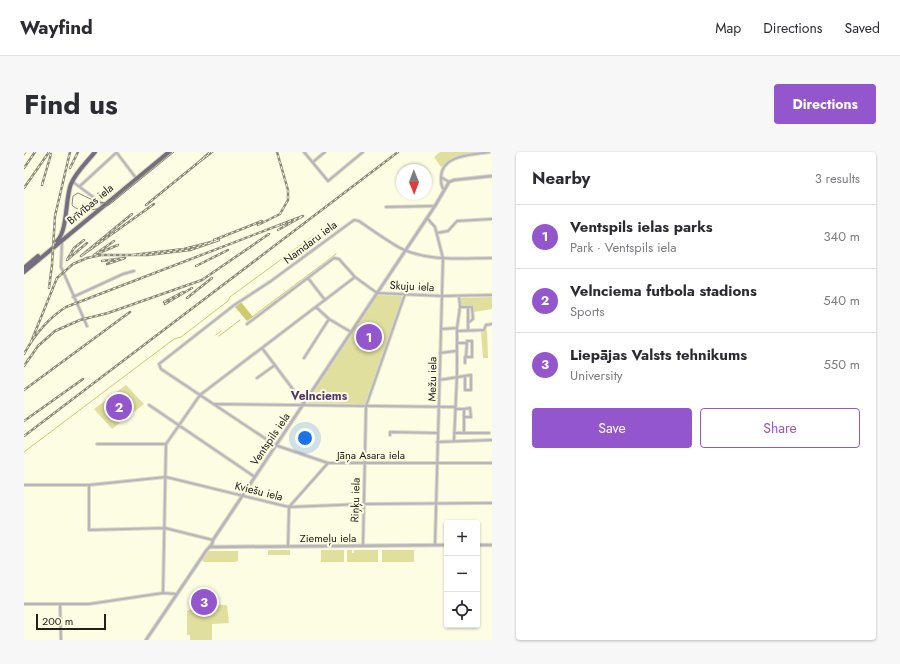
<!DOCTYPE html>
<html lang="en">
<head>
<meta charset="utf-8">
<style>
	body { margin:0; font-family:Jost,sans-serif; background:#f7f7f7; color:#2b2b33 }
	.controls { position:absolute; right:12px; bottom:12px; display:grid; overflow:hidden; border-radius:4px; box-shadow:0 1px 3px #0004 }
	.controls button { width:36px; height:36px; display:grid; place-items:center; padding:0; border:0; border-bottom:1px solid #e1e1e2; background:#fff; color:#2b2b33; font:20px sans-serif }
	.compass { position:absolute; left:372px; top:12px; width:36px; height:36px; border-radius:50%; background:#fff; box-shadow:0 1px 3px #0004; rotate:179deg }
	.scale { position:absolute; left:12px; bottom:10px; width:70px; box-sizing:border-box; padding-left:4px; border:2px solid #212118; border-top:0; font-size:11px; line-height:14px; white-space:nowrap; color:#212118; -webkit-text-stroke:3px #fdfde4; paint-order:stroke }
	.you { position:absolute; left:281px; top:286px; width:14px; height:14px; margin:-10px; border:3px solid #fff; border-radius:50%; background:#1a73e8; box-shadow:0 0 0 6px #1a73e833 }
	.badge { display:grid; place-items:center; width:26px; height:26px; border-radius:50%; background:#9456cc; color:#fff; font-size:13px; font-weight:700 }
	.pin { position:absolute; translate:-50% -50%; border:2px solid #fff; box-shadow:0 1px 4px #0006 }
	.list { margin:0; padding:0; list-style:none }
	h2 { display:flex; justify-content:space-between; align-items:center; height:52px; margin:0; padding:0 16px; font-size:17px }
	h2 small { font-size:13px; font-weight:400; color:#7c7c81 }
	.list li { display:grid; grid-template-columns:26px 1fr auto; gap:12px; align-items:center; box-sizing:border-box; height:64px; padding:0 16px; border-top:1px solid #e1e1e2 }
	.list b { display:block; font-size:15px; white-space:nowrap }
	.list p { margin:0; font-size:13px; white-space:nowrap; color:#7c7c81 }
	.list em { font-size:13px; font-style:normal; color:#7c7c81 }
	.actions { display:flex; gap:8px; padding:12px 16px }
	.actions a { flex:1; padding:9px 0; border:1px solid #9456cc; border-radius:4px; text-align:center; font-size:14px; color:#9456cc }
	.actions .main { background:#9456cc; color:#fff }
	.icon { flex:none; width:22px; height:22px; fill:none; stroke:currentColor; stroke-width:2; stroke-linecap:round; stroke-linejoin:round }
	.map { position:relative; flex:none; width:468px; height:488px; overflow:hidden; border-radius:4px }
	header { display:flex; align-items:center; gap:24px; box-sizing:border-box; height:56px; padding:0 20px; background:#fff; border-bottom:1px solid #e1e1e2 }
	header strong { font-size:19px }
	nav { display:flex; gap:22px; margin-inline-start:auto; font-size:14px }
	.intro { display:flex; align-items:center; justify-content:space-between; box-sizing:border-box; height:96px; padding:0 24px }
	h1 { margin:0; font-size:28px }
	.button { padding:10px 18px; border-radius:4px; background:#9456cc; color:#fff; font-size:14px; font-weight:700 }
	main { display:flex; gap:24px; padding:0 24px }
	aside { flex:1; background:#fff; border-radius:4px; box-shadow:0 1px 3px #0004 }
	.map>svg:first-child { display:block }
	.green { fill:#e1df9d }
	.water { fill:#cecb6e }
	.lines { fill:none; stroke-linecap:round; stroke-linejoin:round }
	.stream { stroke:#cecb6e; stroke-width:1 }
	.minor-casing { stroke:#dadac3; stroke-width:4 }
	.tertiary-casing { stroke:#dadac3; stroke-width:4.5 }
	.trunk-casing { stroke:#dadac3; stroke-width:6 }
	.minor { stroke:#b8b4be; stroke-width:2 }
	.tertiary { stroke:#b8b4be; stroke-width:2.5 }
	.trunk { stroke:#766e80; stroke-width:4 }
	.tram { stroke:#898979; stroke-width:1 }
	.rail-casing { stroke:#898979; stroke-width:2.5 }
	.rail { stroke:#fdfde4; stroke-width:1; stroke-dasharray:3; stroke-linecap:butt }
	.labels { text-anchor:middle; stroke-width:4; stroke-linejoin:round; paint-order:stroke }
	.street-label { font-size:11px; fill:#212118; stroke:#fdfde4 }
	.neighbourhood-label { font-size:12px; font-weight:bold; fill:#533670; stroke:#fdfde4 }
</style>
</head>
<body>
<header>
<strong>Wayfind</strong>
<nav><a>Map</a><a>Directions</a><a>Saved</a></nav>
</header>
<div class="intro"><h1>Find us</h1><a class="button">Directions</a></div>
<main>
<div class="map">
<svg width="468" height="488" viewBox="0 0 468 488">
	<rect width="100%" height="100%" fill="#fdfde4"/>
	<path class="green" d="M416,0H459L429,5L417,15L410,5Z
		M353,143L377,144L378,146L341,252L284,251L283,249Z
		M468,145V157L450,160V154H437V146Z
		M463,178L464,206H459L457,180Z
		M102,233L120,252L88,277L70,257Z
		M244,398H266V403H244Z
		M297,398H320V410H297Z
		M323,398H328V401H330V398H354V410H323Z
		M358,398H390V410H358Z
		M185,399H214V409L211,410H180L178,408Z
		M175,452L203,453L205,471L188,472V488H166V483H163V459Z"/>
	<path class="water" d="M217,150L229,165L223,169L211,155Z"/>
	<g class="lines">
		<path class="stream" d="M228,165L312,102
			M192,183L197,179
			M195,184L216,168
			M0,300L150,187L157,185L204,149L206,145L289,84"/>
		<g class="minor-casing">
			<path id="minor" d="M280,0L304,29L339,0
				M93,1L112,26
				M289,10L301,0
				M417,25L425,30
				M49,30L80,53
				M56,34L93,0
				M420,38C417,34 417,31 417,26C417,2 449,3 466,0
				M362,55L411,54
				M403,66L411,75L419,106L411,393
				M413,81L424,79L433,69L468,67
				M38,89L37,115L63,174
				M468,106C438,106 404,110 376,96C362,88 348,78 335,69L330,68L247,129L209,154L135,212L137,217L251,293L304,311H468
				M284,126L301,148
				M435,144L436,154
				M49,145L99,122L110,119
				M292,155L305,167L327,180
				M444,171V155
				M223,172L310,106L315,107L331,125L353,141L418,144L468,143
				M433,176L436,155H448L449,167L444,171V179
				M417,177L433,176V179L460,178L462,173L468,172
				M433,191H442
				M238,196L280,252
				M416,201L432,199
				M280,206L305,167
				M441,211V205H448V189H443L442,205
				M233,226L251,213
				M415,228L447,223V238H441V225
				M190,252L431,255
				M125,253L231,325
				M431,257H440V281H465
				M440,257L446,256L447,265H440
				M430,281H440
				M366,283V280L414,281
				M430,289L433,223V179
				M413,290L468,288
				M73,292H142
				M0,333H65L142,325L265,355L339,352L468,351
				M65,333V378L141,376L189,388
				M264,394L265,355L304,311
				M339,394L342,254L381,142
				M139,441L142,292L176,243L331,125
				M0,452H65L139,441L153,442
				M36,452L37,488"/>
		</g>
		<g class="tertiary-casing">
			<path id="tertiary" d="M453,393H468
				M186,395L423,393
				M122,488L182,399L188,392L189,388L411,54L425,30L430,28L468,24"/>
		</g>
		<g class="trunk-casing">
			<path id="trunk" d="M33,89C44,78 41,47 47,32C52,20 63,10 71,0
				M0,116L14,104
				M0,120L145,0"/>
		</g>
		<use href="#minor" class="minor"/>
		<use href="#tertiary" class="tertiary"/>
		<use href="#trunk" class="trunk"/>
		<path class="tram" d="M148,0L85,51L73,50L54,41L49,44L48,53C55,62 76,57 85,53L150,0"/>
		<g class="rail-casing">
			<path id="rail" d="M186,0L175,10L188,0
				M0,2L1,0
				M0,16L11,0
				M46,16L54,0
				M18,33L27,2
				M0,36L25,0
				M122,53L175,10
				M108,62L57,104L130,52
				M234,73L256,62L264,48V38L253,0
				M253,74L279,64L254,78
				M60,88L50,96L43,108L63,91
				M190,88L238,69
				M90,89L70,103L94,93
				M78,109L101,106L83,112
				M172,114L204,98
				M25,136L28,113L31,64L46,0
				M163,146L188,126
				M140,150L159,140
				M141,152L168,136
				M7,190L33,126L49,112L63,106L77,103H124L166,98L195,88L160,97L108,103
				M0,202C11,182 23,167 42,155L258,72
				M0,214L14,194L31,179L56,168L84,161L178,128L245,82
				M0,238L106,160
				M0,269L59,227
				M0,284L374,0"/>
		</g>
		<use href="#rail" class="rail"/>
	</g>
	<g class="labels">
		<g class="street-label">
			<text transform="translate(66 52) rotate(-40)" y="4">Brīvības iela</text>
			<text transform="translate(286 90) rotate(-37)" y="4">Namdaru iela</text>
			<text transform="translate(388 134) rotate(3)" y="4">Skuju iela</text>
			<text transform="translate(408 227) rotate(-89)" y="4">Mežu iela</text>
			<text transform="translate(246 287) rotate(-56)" y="4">Ventspils iela</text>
			<text x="347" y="307">Jāņa Asara iela</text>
			<text transform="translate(235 339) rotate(14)" y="4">Kviešu iela</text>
			<text transform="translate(331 348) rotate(-88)" y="4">Riņķu iela</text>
			<text x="304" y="390">Ziemeļu iela</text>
		</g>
		<g class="neighbourhood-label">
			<text x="295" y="248">Velnciems</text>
		</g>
	</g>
</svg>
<div class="controls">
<button>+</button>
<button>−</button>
<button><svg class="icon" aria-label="locate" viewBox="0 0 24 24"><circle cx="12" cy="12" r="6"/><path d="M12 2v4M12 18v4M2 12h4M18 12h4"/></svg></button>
</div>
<svg class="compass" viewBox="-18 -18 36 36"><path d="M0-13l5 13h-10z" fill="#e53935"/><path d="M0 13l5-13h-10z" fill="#7c7c81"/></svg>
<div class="scale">200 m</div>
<div class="you"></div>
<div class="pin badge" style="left:345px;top:185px">1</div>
<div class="pin badge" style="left:95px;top:255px">2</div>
<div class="pin badge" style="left:180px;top:450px">3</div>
</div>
<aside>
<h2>Nearby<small>3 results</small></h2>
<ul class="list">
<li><span class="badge">1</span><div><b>Ventspils ielas parks</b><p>Park · Ventspils iela</p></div><em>340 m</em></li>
<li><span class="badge">2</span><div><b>Velnciema futbola stadions</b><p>Sports</p></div><em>540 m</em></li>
<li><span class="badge">3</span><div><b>Liepājas Valsts tehnikums</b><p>University</p></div><em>550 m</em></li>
</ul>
<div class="actions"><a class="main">Save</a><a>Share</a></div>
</aside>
</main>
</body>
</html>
